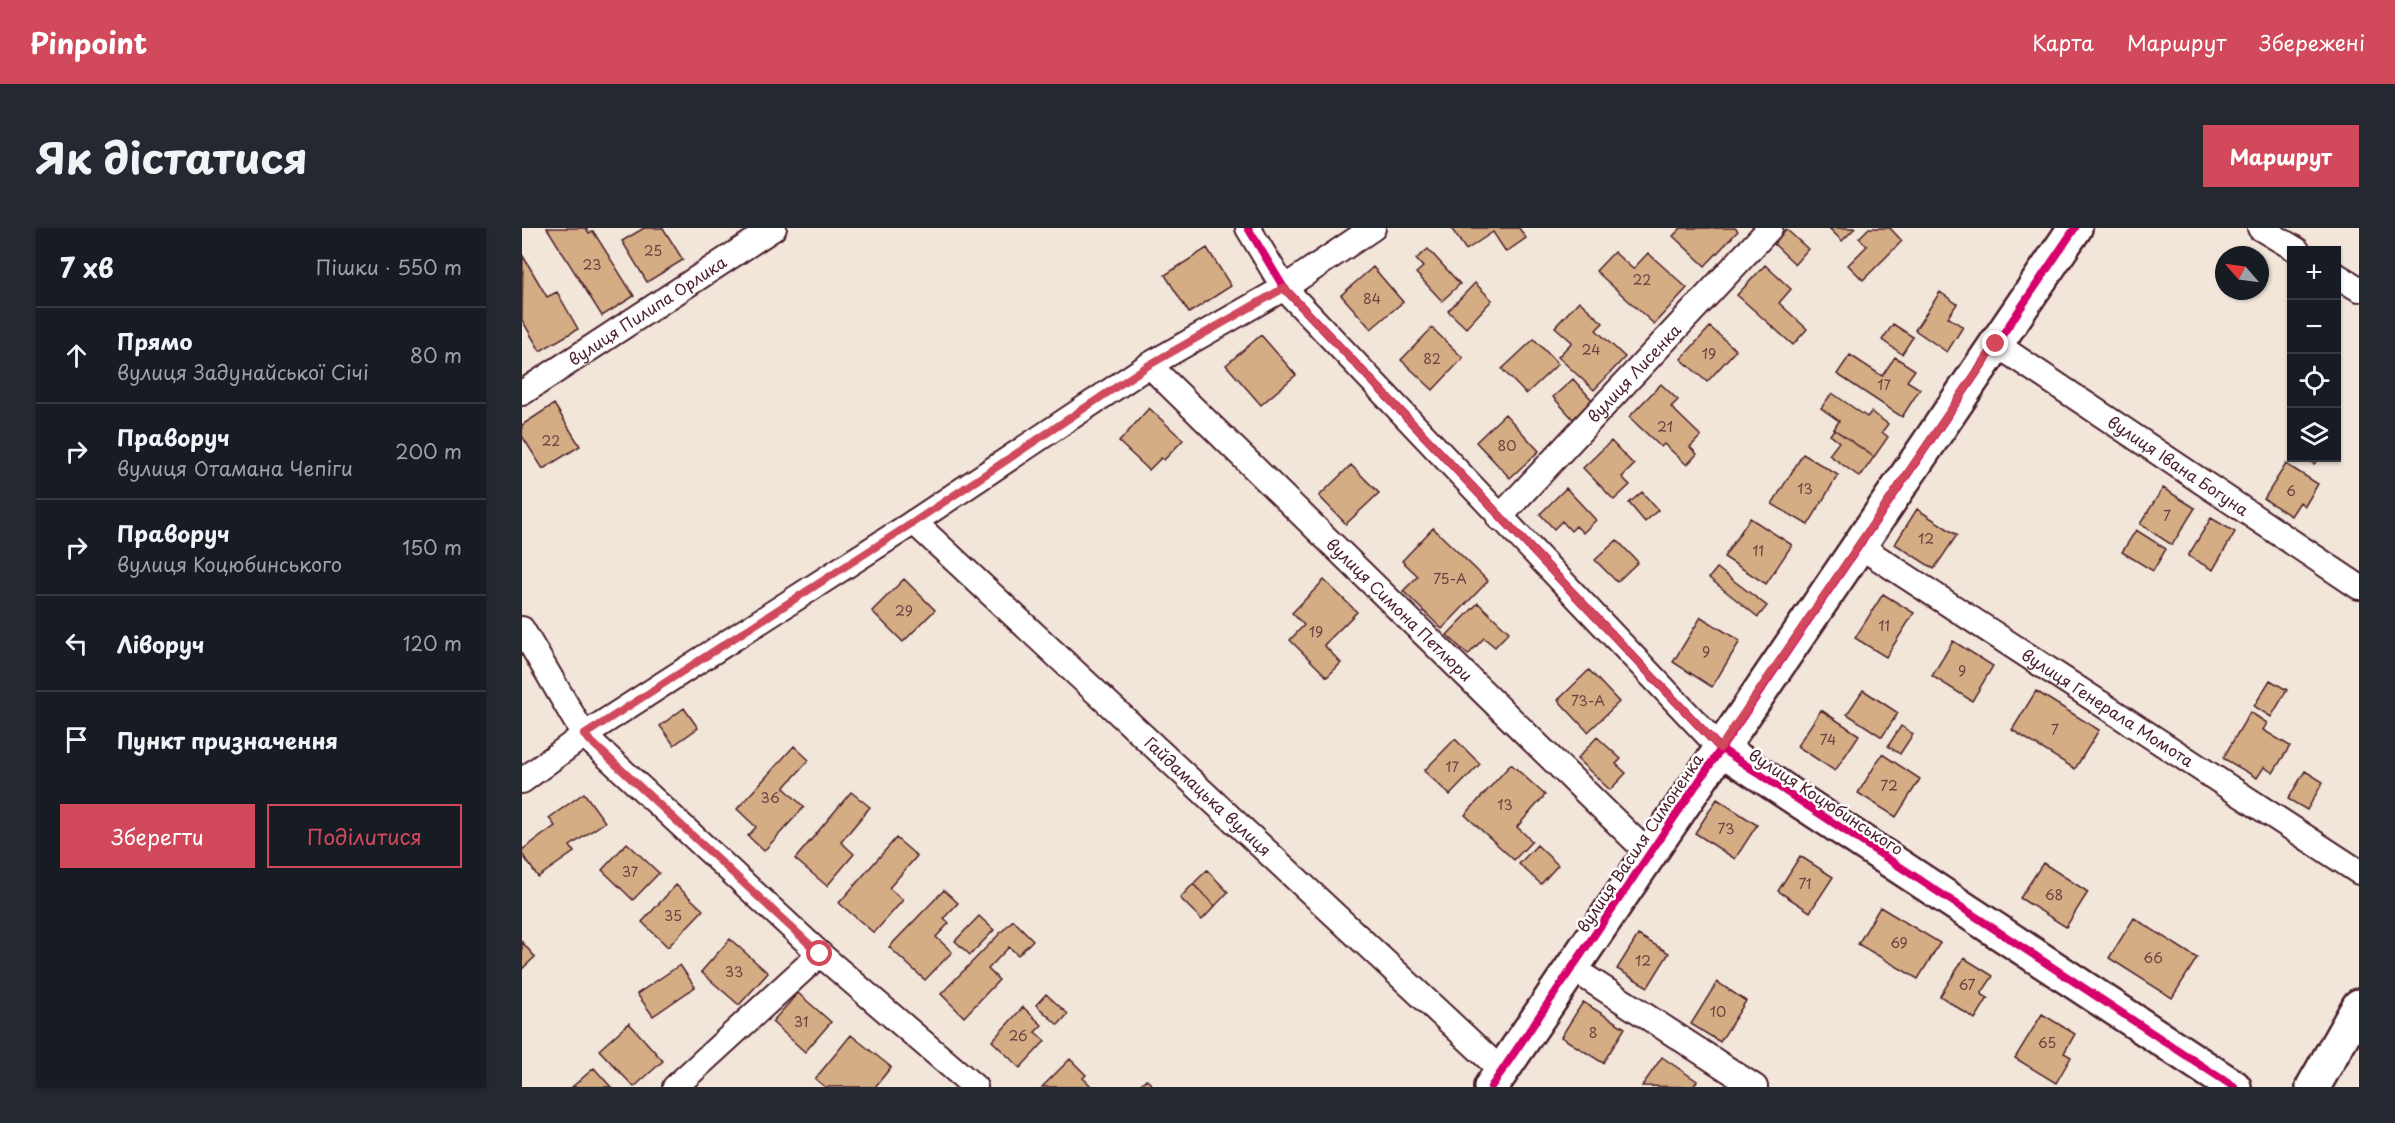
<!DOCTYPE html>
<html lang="uk">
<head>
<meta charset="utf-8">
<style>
	body { margin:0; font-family:"Playpen Sans",sans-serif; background:#242831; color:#f1f3f6 }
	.controls { position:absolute; right:18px; top:18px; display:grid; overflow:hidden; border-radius:0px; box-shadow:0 2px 4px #0004 }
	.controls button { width:54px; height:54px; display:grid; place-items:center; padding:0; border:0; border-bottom:2px solid #363941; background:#171b24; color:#f1f3f6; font:30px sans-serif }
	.compass { position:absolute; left:1693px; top:18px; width:54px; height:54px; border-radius:50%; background:#171b24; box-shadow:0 2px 4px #0004; rotate:298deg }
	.stop { position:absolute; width:18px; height:18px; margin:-14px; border:4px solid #d1495b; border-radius:50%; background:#fff }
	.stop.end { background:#d1495b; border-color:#fff; box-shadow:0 2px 6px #0008 }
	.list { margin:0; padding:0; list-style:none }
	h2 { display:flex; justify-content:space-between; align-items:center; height:78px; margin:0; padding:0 24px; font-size:26px }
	h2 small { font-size:20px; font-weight:400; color:#9ea1a6 }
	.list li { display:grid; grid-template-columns:39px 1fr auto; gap:18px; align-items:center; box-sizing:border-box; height:96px; padding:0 24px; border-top:2px solid #363941 }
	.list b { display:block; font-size:22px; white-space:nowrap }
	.list p { margin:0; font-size:20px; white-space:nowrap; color:#9ea1a6 }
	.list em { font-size:20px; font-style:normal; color:#9ea1a6 }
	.actions { display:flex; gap:12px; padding:18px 24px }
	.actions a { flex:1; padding:14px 0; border:2px solid #d1495b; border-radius:0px; text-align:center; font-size:21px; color:#d1495b }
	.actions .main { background:#d1495b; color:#fff }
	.icon { flex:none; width:33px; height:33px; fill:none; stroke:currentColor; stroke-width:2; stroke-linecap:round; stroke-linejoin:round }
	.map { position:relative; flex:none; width:1837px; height:859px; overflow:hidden; border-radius:0px }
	header { display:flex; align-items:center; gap:36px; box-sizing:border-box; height:84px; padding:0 30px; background:#d1495b; color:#fff }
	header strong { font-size:28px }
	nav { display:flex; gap:33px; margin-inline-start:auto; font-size:21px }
	.intro { display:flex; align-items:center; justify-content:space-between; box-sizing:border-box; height:144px; padding:0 36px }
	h1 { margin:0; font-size:42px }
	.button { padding:15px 27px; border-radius:0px; background:#d1495b; color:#fff; font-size:21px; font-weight:700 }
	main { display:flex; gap:36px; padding:0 36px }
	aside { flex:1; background:#171b24; border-radius:0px; box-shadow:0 2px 4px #0004 }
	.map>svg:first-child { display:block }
	.building { fill:#d4ad85; stroke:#4a1f2b; stroke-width:1.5 }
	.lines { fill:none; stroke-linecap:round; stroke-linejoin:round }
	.street-casing { stroke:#4a1f2b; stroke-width:28 }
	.secondary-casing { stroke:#4a1f2b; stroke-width:38 }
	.street { stroke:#fff; stroke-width:24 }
	.secondary { stroke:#fff; stroke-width:33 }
	.cycleway-casing { stroke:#fff; stroke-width:11 }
	.cycleway { stroke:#d6006c; stroke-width:8 }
	.route { stroke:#d1495b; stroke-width:8 }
	.labels { text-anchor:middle; stroke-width:5; stroke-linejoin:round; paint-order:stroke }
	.number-label { font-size:14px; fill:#6c4242 }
	.street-label { font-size:16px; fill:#4a1f2b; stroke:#fff }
</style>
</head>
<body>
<header>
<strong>Pinpoint</strong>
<nav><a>Карта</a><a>Маршрут</a><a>Збережені</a></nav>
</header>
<div class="intro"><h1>Як дістатися</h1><a class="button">Маршрут</a></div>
<main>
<aside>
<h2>7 хв<small>Пішки · 550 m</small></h2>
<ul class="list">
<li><svg class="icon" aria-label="ahead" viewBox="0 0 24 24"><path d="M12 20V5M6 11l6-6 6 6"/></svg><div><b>Прямо</b><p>вулиця Задунайської Січі</p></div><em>80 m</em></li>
<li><svg class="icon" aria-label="right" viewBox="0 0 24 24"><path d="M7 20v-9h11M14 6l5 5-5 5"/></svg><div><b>Праворуч</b><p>вулиця Отамана Чепіги</p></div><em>200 m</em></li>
<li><svg class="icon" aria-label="right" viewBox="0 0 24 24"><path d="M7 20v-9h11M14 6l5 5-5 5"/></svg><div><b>Праворуч</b><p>вулиця Коцюбинського</p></div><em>150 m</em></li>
<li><svg class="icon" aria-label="left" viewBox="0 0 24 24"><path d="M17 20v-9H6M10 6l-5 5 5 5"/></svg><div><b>Ліворуч</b></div><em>120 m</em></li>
<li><svg class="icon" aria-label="arrive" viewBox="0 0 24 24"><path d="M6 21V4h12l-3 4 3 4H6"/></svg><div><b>Пункт призначення</b></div></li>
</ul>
<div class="actions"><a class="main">Зберегти</a><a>Поділитися</a></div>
</aside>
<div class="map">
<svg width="1837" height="859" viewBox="0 0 1837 859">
	<rect width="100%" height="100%" fill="#f2e6da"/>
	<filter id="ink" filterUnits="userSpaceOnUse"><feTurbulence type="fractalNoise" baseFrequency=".0167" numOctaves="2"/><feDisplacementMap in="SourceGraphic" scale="12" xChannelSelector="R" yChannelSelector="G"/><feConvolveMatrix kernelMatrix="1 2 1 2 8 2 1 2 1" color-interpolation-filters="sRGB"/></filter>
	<g filter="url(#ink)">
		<path class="building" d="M25,0H64L67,5L71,3L112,68L80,88Z
			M122,0H141L161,32L125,54L100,13Z
			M929,0H997L1004,10L984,24L971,4L944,22Z
			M1159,0H1213L1216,3L1183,38L1151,8Z
			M1307,0H1333L1320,13Z
			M1347,0H1368L1380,13L1341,52L1326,37L1345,18L1337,10Z
			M1264,1L1286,21L1273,36L1252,16Z
			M685,20L709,58L667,85L643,47Z
			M906,21L938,56L920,73L894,45L901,39L894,31Z
			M1092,24L1111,41L1126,25L1165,60L1132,96L1074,43Z
			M1,28L25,69L35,64L56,101L18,123L0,92Z
			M1243,37L1269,61L1257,75L1285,101L1271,117L1215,67Z
			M851,39L881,74L849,101L819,67Z
			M953,55L970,72L944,100L926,83Z
			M1418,64L1435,76L1426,89L1441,99L1425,124L1393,102Z
			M1057,73L1081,95L1074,102L1103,129L1072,162L1036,129L1050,114L1033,99Z
			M1371,96L1391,109L1380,126L1360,112Z
			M1188,99L1214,122L1185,154L1159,131Z
			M910,100L941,130L911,162L879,132Z
			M739,107L774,147L739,177L704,137Z
			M1012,111L1036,136L1004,166L980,141Z
			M1328,127L1360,148L1373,129L1393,142L1385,153L1398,161L1380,189L1315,146Z
			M1051,151L1071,173L1051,191L1031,169Z
			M1139,156L1156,172L1149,179L1179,208L1168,219L1175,226L1165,237L1142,216L1139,219L1107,189Z
			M1310,165L1345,189L1349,184L1366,196L1360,204L1366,209L1352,229L1312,201L1317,193L1299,180Z
			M32,176L58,218L21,241L0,208V197Z
			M627,180L661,212L642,232L639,230L627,242L597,214Z
			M983,186L1017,223L988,250L954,214Z
			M1312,201L1352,229L1338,249L1307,227L1317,214L1308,207Z
			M1089,213L1112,237L1100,249L1108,257L1092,272L1061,240Z
			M1281,226L1316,247L1286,297L1250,276Z
			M1783,230H1797L1792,236Z
			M1764,236L1796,256L1783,278L1778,274L1769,288L1742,271Z
			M829,237L857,265L824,296L797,268Z
			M1044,260L1074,292L1061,305L1054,298L1049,303L1040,293L1032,301L1018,286Z
			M1641,260L1673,280L1650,317L1618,296Z
			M1120,264L1136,282L1123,294L1107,275Z
			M1395,281L1435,307L1412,341L1373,316Z
			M1228,290L1270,317L1244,356L1202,329Z
			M1689,290L1713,304L1691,342L1666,328Z
			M911,300L966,353L920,401L881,363L896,348L880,333Z
			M1614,302L1644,321L1631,343L1600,324Z
			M1095,312L1116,334L1095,354L1073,332Z
			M1195,340L1245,378L1236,389L1187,350Z
			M382,351L413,382L381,414L350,383Z
			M802,352L835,384L802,417L819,435L805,449L768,412L782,397L770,385Z
			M1361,366L1392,385L1364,429L1333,410Z
			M956,375L987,404L973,419L962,410L946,427L925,407Z
			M1179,389L1218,413L1190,459L1151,434Z
			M1431,413L1471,438L1450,473L1410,448Z
			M1067,442L1097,474L1066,504L1036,472Z
			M1748,452L1765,462L1749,489L1732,478Z
			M1341,462L1376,485L1360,509L1325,486Z
			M1514,463L1577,502L1553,541L1490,502Z
			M162,480L176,500L152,517L138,498Z
			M1299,482L1337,507L1313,543L1275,518Z
			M1728,484L1745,495L1741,502L1768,518L1751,545L1742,539L1735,550L1701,530Z
			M1379,498L1391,506L1378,526L1366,518Z
			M1075,509L1099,531L1094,536L1104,545L1088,562L1055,531Z
			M933,511L958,536L928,567L902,543Z
			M272,518L287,532L262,560L282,579L242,623L226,608L234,599L215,581Z
			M1360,526L1398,551L1374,589L1336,565Z
			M989,536L1023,567L995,599L1010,613L992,632L943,587Z
			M1783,543L1801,554L1785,582L1766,571Z
			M329,564L348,579L319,614L332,626L305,658L273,631Z
			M62,565L83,594L48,618L52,624L16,649L0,626V622L33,598L27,590Z
			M1195,571L1235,597L1213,631L1173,605Z
			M374,610L395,628L367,660L381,672L352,705L317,675Z
			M105,615L137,645L111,672L80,642Z
			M1015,617L1036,637L1019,656L997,636Z
			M1278,628L1311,649L1288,684L1256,663Z
			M1521,635L1566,664L1544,699L1498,670Z
			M685,642L706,664L693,678L671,656Z
			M671,656L693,678L680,692L658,670Z
			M154,657L181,682L146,719L120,694Z
			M422,662L436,675L422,690L427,695L414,709L430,724L403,752L367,719Z
			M1358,679L1418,715L1396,751L1336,716Z
			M457,688L472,702L448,727L433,713Z
			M1612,690L1675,730L1650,770L1587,730Z
			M491,692L511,712L496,727L487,719L466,741L477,752L442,789L419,766Z
			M1116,707L1147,725L1126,759L1095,741Z
			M208,711L246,745L217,777L179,744Z
			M0,714L13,729L0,741Z
			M1442,730L1471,748L1459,766L1466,770L1453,791L1418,768Z
			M158,737L173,759L131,788L115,766Z
			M1195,754L1224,773L1198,814L1169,796Z
			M276,765L309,794L283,824L250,794Z
			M524,766L546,786L536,797L514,777Z
			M1061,774L1103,800L1081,835L1039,809Z
			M501,779L520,797L513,804L523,813L498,840L470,813Z
			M1520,786L1553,806L1542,825L1549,829L1534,855L1493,830Z
			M107,795L141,833L112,859L77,822Z
			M329,807L369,839L353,859H303L293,851Z
			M1140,829L1175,853L1171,859L1120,858Z
			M548,831L564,847L561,850L570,859H520Z
			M72,840L89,859H50Z
			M624,851L632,859H616Z"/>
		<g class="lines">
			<g class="street-casing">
				<g id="street">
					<path d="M726,0L762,60L1198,520"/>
					<path d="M1738,0L1775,22"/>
					<path d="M1814,47L1837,61"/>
					<path id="s1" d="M1474,116L1837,359"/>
					<path id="s2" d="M627,137L1127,626"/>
					<path id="s3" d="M0,165L252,0"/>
					<path id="s4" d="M977,290L1248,0"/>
					<path id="s5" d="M392,294L981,844"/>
					<path id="s6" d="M1336,317L1837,644"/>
					<path d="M0,401L62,507L298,726L453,859"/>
					<path d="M0,553L62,507L392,294L627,137L762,60L851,0"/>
					<path d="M1050,740L1233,859"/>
					<path d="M153,859L298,726"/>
				</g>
			</g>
			<g class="secondary-casing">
				<path id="secondary" d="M1198,520L1712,859
					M969,859L1553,0
					M1791,859L1837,778"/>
			</g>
			<use href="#street" class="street"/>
			<use href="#secondary" class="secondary"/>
			<g class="cycleway-casing">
				<path id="cycleway" d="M726,0L762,60L1198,520L1712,859
					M969,859L1553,0"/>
			</g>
			<use href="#cycleway" class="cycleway"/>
		</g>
	</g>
	<g class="lines" filter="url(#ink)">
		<path class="route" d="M298,726L62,507L392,294L627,137L762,60L1198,520L1474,116"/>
	</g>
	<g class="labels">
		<g class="number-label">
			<text x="131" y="28">25</text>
			<text x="70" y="42">23</text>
			<text x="1120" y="57">22</text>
			<text x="850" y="76">84</text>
			<text x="1069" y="127">24</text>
			<text x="1187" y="131">19</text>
			<text x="910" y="136">82</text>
			<text x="1362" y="162">17</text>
			<text x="1143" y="204">21</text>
			<text x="29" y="218">22</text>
			<text x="985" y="223">80</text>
			<text x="1283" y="266">13</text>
			<text x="1769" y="268">6</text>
			<text x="1645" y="293">7</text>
			<text x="1404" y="316">12</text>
			<text x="1236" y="328">11</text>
			<text x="928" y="356">75-А</text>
			<text x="382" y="388">29</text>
			<text x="1362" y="403">11</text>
			<text x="794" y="409">19</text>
			<text x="1184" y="429">9</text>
			<text x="1440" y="448">9</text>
			<text x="1066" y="478">73-А</text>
			<text x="1533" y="507">7</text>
			<text x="1306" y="517">74</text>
			<text x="930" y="544">17</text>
			<text x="1367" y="563">72</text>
			<text x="248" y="575">36</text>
			<text x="983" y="582">13</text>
			<text x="1204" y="606">73</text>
			<text x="108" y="649">37</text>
			<text x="1283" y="661">71</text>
			<text x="1532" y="672">68</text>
			<text x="151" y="693">35</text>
			<text x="1377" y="720">69</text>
			<text x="1631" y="735">66</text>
			<text x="1121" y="738">12</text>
			<text x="212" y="749">33</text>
			<text x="1445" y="762">67</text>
			<text x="1196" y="789">10</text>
			<text x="279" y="799">31</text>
			<text x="1071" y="810">8</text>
			<text x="496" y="813">26</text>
			<text x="1525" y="820">65</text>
		</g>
		<g class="street-label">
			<text dy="6" stroke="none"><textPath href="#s3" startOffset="150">вулиця Пилипа Орлика</textPath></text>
			<text dy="6" stroke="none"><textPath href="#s4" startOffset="198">вулиця Лисенка</textPath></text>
			<text dy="6" stroke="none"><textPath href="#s1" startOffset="219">вулиця Івана Богуна</textPath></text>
			<text dy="6" stroke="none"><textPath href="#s2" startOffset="350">вулиця Симона Петлюри</textPath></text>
			<text dy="6" stroke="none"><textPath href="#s6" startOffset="298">вулиця Генерала Момота</textPath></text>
			<text dy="6" stroke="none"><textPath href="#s5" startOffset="402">Гайдамацька вулиця</textPath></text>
			<text transform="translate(1304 574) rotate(33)" y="6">вулиця Коцюбинського</text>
			<text transform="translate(1118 615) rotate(-56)" y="6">вулиця Василя Симоненка</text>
		</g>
	</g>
</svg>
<div class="controls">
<button>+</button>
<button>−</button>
<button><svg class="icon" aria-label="locate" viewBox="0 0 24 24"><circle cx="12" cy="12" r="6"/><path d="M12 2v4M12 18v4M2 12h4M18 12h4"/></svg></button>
<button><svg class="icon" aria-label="layers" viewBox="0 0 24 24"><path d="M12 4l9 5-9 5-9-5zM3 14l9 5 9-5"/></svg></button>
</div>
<svg class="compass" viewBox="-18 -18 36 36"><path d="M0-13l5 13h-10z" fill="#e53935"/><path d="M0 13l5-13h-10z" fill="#9ea1a6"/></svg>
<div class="stop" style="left:298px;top:726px"></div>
<div class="stop end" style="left:1474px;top:116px"></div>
</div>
</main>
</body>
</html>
